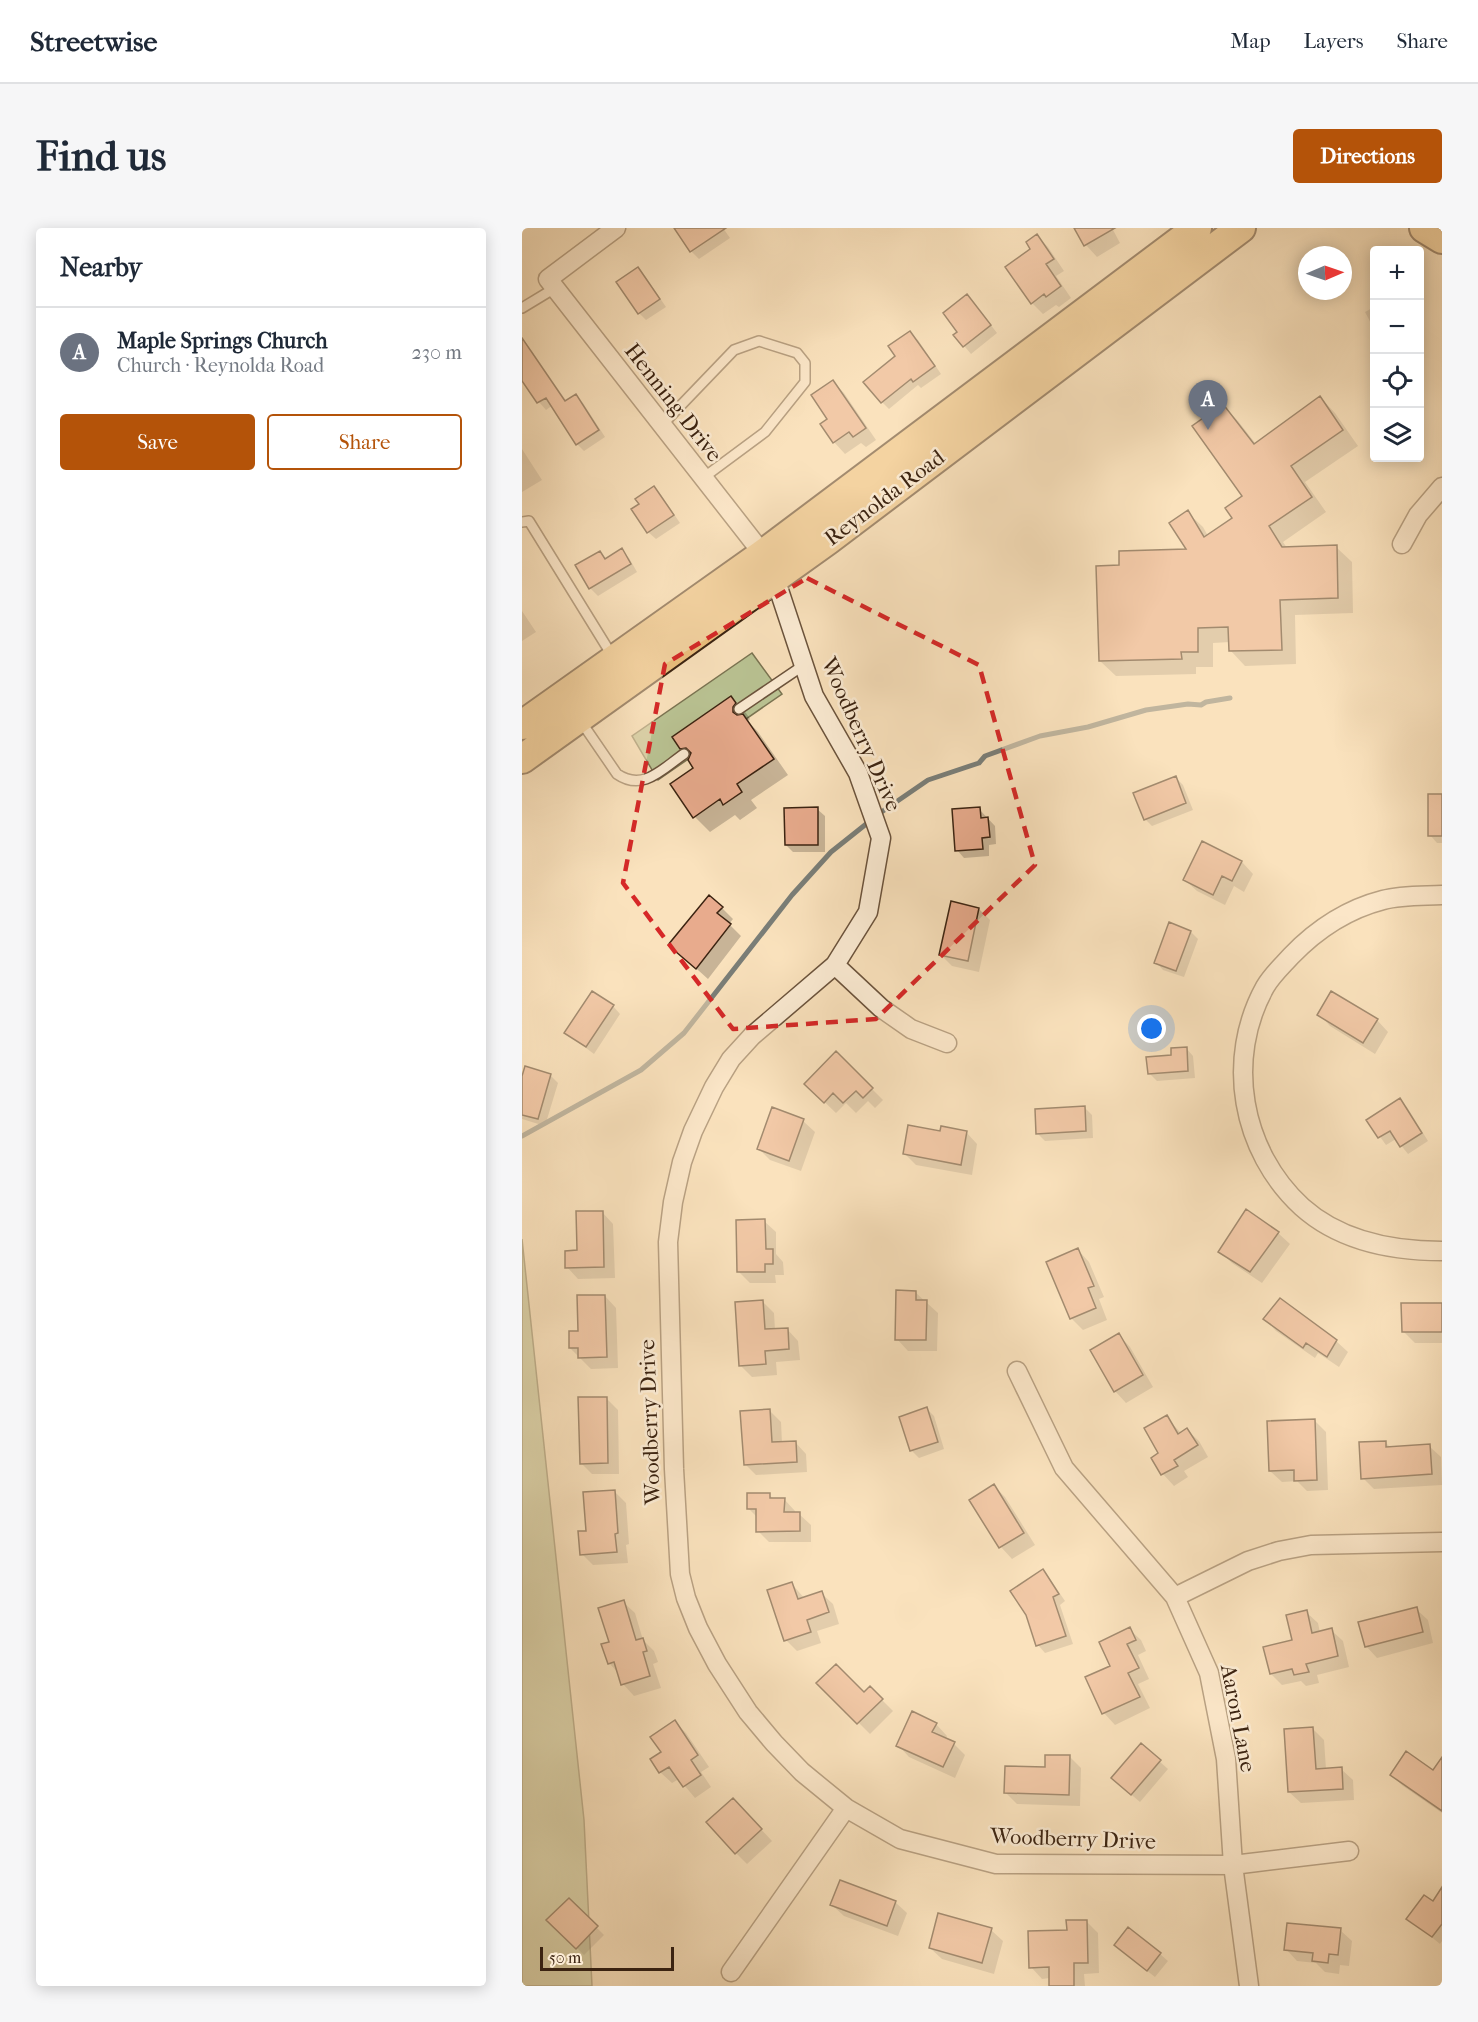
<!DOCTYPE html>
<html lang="en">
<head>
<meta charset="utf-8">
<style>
	body { margin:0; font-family:"IM FELL French Canon",serif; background:#f6f6f7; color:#1f2937 }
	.controls { position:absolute; right:18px; top:18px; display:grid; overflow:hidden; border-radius:6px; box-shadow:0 3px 15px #0003 }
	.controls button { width:54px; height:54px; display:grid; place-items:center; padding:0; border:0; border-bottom:2px solid #e0e1e3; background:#fff; color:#1f2937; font:30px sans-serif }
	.compass { position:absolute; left:776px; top:18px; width:54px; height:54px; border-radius:50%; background:#fff; box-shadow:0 3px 15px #0003; rotate:88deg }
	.scale { position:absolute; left:18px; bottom:15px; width:134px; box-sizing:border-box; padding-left:6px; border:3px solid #3b2311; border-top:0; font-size:16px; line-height:21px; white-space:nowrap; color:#3b2311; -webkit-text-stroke:4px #fcecd4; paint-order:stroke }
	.you { position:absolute; left:630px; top:801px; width:21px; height:21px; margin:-15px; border:4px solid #fff; border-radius:50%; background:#1a73e8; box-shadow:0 0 0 9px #1a73e833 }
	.badge { display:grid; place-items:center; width:39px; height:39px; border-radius:50%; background:#b45309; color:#fff; font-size:20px; font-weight:700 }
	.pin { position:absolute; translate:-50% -50px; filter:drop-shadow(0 2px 3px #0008) }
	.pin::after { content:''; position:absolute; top:32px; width:21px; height:18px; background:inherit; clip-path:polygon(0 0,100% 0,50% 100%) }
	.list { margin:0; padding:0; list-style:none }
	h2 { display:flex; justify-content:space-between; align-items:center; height:78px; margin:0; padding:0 24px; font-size:26px }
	h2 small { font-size:20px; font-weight:400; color:#747a83 }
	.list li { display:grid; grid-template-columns:39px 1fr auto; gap:18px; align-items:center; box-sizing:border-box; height:90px; padding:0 24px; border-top:2px solid #e0e1e3 }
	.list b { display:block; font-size:22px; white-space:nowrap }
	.list p { margin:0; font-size:20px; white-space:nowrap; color:#747a83 }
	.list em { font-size:20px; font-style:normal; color:#747a83 }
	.actions { display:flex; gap:12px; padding:18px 24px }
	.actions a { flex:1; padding:14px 0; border:2px solid #b45309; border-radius:6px; text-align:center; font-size:21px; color:#b45309 }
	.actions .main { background:#b45309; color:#fff }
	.icon { flex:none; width:33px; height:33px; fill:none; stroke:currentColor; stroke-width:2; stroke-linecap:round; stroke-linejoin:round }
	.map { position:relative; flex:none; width:920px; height:1758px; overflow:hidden; border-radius:6px }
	header { display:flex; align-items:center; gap:36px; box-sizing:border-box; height:84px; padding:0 30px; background:#fff; border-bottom:2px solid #e0e1e3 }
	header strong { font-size:28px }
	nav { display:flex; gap:33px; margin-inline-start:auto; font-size:21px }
	.intro { display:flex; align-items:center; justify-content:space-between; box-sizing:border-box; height:144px; padding:0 36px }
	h1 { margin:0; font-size:42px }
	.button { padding:15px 27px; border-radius:6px; background:#b45309; color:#fff; font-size:21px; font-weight:700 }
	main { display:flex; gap:36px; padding:0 36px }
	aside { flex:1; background:#fff; border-radius:6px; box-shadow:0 3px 15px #0003 }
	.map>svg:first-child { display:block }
	.green { fill:#bac494; stroke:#7a7452; stroke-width:1.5 }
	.shadow { fill:#0003 }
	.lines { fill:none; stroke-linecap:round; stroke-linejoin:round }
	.stream { stroke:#7a7e78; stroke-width:5 }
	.building { fill:#e8ab8d; stroke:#3b2311; stroke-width:1.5 }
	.lane-casing { stroke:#6b533c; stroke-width:12 }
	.street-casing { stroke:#6b533c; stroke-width:21 }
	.primary-casing { stroke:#3b2311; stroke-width:32 }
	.lane { stroke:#fcecd4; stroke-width:9 }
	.street { stroke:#fcecd4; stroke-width:18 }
	.primary { stroke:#edc17e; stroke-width:28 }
	.marked { fill:none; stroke:#d62828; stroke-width:4.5; stroke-dasharray:12 8; stroke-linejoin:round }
	.labels { text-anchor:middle; stroke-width:5; stroke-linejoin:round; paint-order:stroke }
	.street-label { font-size:22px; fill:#3b2311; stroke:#fcecd4 }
</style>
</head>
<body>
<header>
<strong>Streetwise</strong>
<nav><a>Map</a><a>Layers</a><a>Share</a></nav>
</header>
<div class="intro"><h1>Find us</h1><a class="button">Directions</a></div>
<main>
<aside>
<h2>Nearby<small></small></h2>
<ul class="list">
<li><span class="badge" style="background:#6b7280">A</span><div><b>Maple Springs Church</b><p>Church · Reynolda Road</p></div><em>230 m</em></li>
</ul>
<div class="actions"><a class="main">Save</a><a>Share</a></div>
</aside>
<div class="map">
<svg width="920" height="1758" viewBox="0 0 920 1758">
	<rect width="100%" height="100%" fill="#fae2bd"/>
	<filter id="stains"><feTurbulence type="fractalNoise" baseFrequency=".00333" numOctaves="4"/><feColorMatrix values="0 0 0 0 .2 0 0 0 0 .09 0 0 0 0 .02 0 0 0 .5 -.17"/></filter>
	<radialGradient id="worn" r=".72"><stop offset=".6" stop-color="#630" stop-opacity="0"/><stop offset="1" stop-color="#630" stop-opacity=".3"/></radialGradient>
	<path class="green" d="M230,425L260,466L136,552L110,508Z
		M0,1011L62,1592L70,1758H0Z"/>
	<path class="shadow" d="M158,0H201L208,10L177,31L169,23Z
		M553,0H590L598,15L575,29L564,17Z
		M515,8L526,19L542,43L534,48L549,70L537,79L534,77L521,86L510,75L511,21Z
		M116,41L123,48L144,79L124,92L117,85Z
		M452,75L475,105L449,126L433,107Z
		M852,79V101L843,84Z
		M388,105L396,112L419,146L399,160L396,157L367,181L360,174L375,128Z
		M3,116L10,123L45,174L54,168L61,175L83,209L62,223L55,216L31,177L24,182L17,174L0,150V118Z
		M311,154L322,165L354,212L344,219L339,215L323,226L312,214L307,191Z
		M798,169L813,185L836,218L783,254L804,284L761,314L765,320L814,319L830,334L831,385L773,387L774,436L723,438L708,422V414L691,415V439H674V446L594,448L578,433L599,338L667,322L665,284L681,299L686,308L712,291L722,268L701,178L716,193L734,216Z
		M0,221L20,252L0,264Z
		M132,260L139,267L158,295L134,311L126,304L119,276Z
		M100,322L107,330L115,344L76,368L68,360L78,324L84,331Z
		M0,383L14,404L0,413Z
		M209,470L224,485L228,491L226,493L236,504L266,547L229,572L235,580L218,592L213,587L188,604L173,589L174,540L169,530L159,520Z
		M653,549L661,557L671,582L630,598L623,591Z
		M920,567V615H915L908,607Z
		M295,581L303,588V624H271L264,617Z
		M457,581L473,598L474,616L467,617V628L442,630L435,622Z
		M681,615L720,634L731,646L722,664L712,658L703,677L675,663L663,652Z
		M200,680L211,691L207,696L219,708L186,751L148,717Z
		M457,681L468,692L457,744L430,738L419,727Z
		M669,704L676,711L662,749L641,742L634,734Z
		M91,778L98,786L72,826L44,805Z
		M797,786L855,792L866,804L853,826L808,798Z
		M664,820L671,828L673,850L635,853L627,845Z
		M314,825L361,872L353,880L346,873L334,885L324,875L314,885L284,856Z
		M28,847L36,855L23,898L0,891V854Z
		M877,872L885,879L906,913L886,926L874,911L864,917L846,892Z
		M563,880L570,887L571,910L523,913L515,905Z
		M281,893L293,904L279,943L248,932L236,920Z
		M444,904L455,916L450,947L394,937L383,926L419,905Z
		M724,983L756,1005L768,1016L740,1055L710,1035L698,1023Z
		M80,984L91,996L93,1050L56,1051L45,1039L57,1024Z
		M242,993L254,1004V1026L261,1034L262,1047H253L254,1055H228L217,1044Z
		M556,1022L567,1034L582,1069L577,1071L585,1092L561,1102L549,1090Z
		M393,1064L416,1085L415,1123H386L375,1111Z
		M83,1068L94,1080L96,1140L69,1141L48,1120Z
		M241,1074L252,1085L253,1102L265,1101L276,1113L278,1132L254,1134L255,1147L230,1149L218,1137Z
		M920,1077V1115H893L881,1103Z
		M743,1091L814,1113L826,1124L817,1139L796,1125L793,1130L754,1103Z
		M597,1107L608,1119L631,1159L604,1175L593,1163Z
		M84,1170L96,1182L97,1246H70L59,1235Z
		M405,1181L412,1188L422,1221L397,1230L389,1222Z
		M248,1183L259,1194L260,1215L273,1214L284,1226L285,1244L234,1247L223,1236Z
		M644,1189L659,1205L665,1202L677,1213L686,1229L662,1243L666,1249L652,1258L641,1246L631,1230L639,1226Z
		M792,1192L804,1204L806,1262L785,1263L775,1253L760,1254L748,1243Z
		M863,1214L869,1220L907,1218L919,1229L920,1257L852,1261L841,1250Z
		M472,1258L483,1269L513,1317L490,1331L479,1319L449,1272Z
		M92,1263L104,1275L107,1316L104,1317L106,1335L71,1337L60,1326L66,1304Z
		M247,1267L252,1271H262L273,1283V1286H277L289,1297V1314H247L236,1303V1290L226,1280Z
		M521,1343L528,1351L543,1373L538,1377L551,1416L523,1425L516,1417Z
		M270,1356L283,1371L299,1365L311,1376L317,1396L295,1403L299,1415L275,1423L264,1412Z
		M101,1374L113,1385L121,1412L132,1423L136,1434L131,1436L139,1460L112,1468L101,1456L97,1446L87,1435L88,1415Z
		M894,1381L906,1392L911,1415L855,1430L844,1418Z
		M784,1384L796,1395L798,1405L809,1402L821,1413L827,1439L795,1447L797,1455L784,1458L779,1453L760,1457L749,1446L772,1413Z
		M607,1401L619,1412L624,1423L616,1427L627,1451L616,1456L628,1480L593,1497L582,1485L565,1450L590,1438Z
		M297,1455L342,1466L348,1460L371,1483L348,1506Z
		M153,1494L164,1505L187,1539L179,1544L189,1559L173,1570L157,1551L150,1555L138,1544L141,1525Z
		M414,1496L425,1508L423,1512L432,1516L443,1527L433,1550L387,1529L376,1517Z
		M791,1501L802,1512L804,1541H819L831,1552L832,1572L779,1575L767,1564Z
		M619,1517L646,1541L618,1574L598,1557Z
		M548,1529L559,1540L558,1578L495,1576L484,1565Z
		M920,1544V1585L881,1558L869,1547Z
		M222,1583L250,1613L225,1636L214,1625Z
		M920,1662V1713L918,1716L886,1690L911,1675Z
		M47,1672L82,1707L62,1727L27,1692Z
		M373,1674L385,1685L376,1708L322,1688L310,1677Z
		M564,1693L576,1705L577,1745L562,1746L563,1758H529L528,1750L520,1751L509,1739L546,1703Z
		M469,1702L481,1713L472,1746L420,1731L408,1720Z
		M818,1702L830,1713L827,1738L818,1737L817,1746L803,1744L794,1735L775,1733L764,1721Z
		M601,1724L638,1726L646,1733L633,1749Z"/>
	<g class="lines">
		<path class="stream" d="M0,908L119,842L162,805L270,667L309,624L358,585L406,552L457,535L463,528L518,508L566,499L624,482L666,476L679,477L684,474L708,470"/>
	</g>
	<path class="building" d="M152,0H204L168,24Z
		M552,0H593L562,18Z
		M515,6L532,31L524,36L539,58L524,69L522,66L509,76L483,39L508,21L504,14Z
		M116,39L138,71L116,86L94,54Z
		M445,66L469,97L441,119L431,107L435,104L421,85Z
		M388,103L413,138L391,154L389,151L359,175L341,154L373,128L366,118Z
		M0,110L43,173L54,166L77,202L54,217L24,170L15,175L0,153Z
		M311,152L344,200L331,209L327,204L311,215L298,196L305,191L289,167Z
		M798,168L821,202L769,238L790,269L747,298L760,319L815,317L816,370L758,372L760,422L707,423L706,399L676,400V424H659L660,431L577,433L574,338L597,337V323L664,321L647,295L666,282L682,309L710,290L703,280L720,268L670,198L701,176L732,216Z
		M132,258L152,287L125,305L109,281L117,276L113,271Z
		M100,320L109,336L67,361L53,337L78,323L83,331Z
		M209,468L214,475L211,479V484L215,487L221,486L252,531L215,556L220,564L201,577L198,571L171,590L148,556L171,540L166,532L169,525L164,520L158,521L150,509Z
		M654,548L664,575L622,592L611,565Z
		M906,566H920V608H906Z
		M296,579V617H263L262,580Z
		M458,579L459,590L466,589L468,609L460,610L461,621L433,623L430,581Z
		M680,613L720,633L710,653L700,648L691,667L661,652Z
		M187,667L201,679L195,685L209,696L174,741L146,717Z
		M429,673L457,680L446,733L417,727Z
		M647,694L669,703L654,743L632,735Z
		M70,763L92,777L64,819L42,805Z
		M809,763L856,791L841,815L795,787Z
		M665,819L666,843L626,846L624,829L649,827V820Z
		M314,823L351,860L341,870L334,863L321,875L311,865L302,875L282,856Z
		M3,838L29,846L16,891L0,887V848Z
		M878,870L900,905L878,919L868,903L856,910L844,892Z
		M563,878L564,903L514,906L513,881Z
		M250,879L282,891L267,933L235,921Z
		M386,897L418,903L419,898L445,903L439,937L381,926Z
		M724,981L757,1004L728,1044L696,1024Z
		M54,983H81L82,1039L43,1040V1023L55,1022Z
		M243,991L244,1021H251V1036H243V1044H215L214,992Z
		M556,1020L572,1058L566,1060L574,1080L548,1091L524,1034Z
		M374,1062L394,1063V1072H405L404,1112H373Z
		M55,1067H83L85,1129L56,1130V1120H47V1103H56Z
		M758,1070L815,1112L805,1129L784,1115L781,1120L741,1091Z
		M241,1072L243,1101L266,1100L267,1121L243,1123L244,1136L217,1138L213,1074Z
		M879,1075H920V1104H880Z
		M597,1105L621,1147L592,1164L568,1122Z
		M56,1169H85L86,1235L58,1236Z
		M405,1179L416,1214L388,1223L377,1189Z
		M248,1181L250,1214L274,1213L275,1234L222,1237L218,1183Z
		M645,1187L656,1206L665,1200L676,1217L652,1232L656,1238L639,1247L629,1230L636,1225L622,1200Z
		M793,1191L795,1252L772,1253V1242L747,1243L745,1193Z
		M864,1213V1219L908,1216L910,1246L839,1251L837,1214Z
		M472,1256L502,1305L477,1320L447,1272Z
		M93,1262L96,1305L93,1306L95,1324L58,1327L56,1303H64L61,1264Z
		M225,1265H248V1270H263L262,1284H278V1303L234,1304V1281H225Z
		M521,1341L537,1366L531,1369L544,1408L514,1418L504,1387L488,1363Z
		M270,1354L276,1371L300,1363L307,1384L285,1392L289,1404L262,1413L245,1362Z
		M102,1372L114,1412L121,1410L125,1423L121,1424L128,1448L99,1457L92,1434L86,1436L79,1416L87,1414L76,1380Z
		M895,1379L901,1404L843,1419L836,1394Z
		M785,1382L790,1405L810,1400L816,1428L784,1436L787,1444L772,1447L770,1441L748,1446L741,1419L770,1412L764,1387Z
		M608,1399L614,1412L605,1416L617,1440L606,1445L618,1469L580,1486L563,1449L588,1438L577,1414Z
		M314,1436L342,1464L348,1458L361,1471L335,1496L294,1455Z
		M390,1483L415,1495L410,1504L433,1514L421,1539L374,1518Z
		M153,1492L176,1527L169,1532L179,1547L161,1559L147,1539L137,1545L128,1531L139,1524L128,1509Z
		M791,1499L794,1541L820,1539L821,1561L766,1564L762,1501Z
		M619,1515L639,1532L609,1567L589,1550Z
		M884,1523L911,1542L920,1529V1583L868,1547Z
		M523,1527H548L547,1567L482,1565L483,1538L523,1539Z
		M211,1570L240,1601L213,1626L184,1594Z
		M318,1652L374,1673L365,1698L308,1677Z
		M920,1659V1696L910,1709L884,1691L902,1667L911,1673Z
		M47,1670L76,1698L54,1721L24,1692Z
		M416,1685L470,1700L460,1735L407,1720Z
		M544,1692H565L566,1735H552V1758H527V1739L507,1740L506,1703L545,1702Z
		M765,1695L819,1700L816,1727L807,1726L806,1735L790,1733L791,1725L762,1722Z
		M606,1699L639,1725L625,1743L592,1717Z"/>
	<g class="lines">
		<g class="lane-casing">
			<path id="lane" d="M0,80L33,60
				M140,197L212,122L237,113L275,125L283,135V154L243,204L181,250
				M0,294L7,293L91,429
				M217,481L282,437
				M58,492L95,546C121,564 140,541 162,526"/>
		</g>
		<g class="street-casing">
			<path id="street" d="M94,0L26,51L241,326L253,350L292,468L336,545L359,610L346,684L313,737L230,808L209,831L192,859L171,903L160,934L151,974L146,1014L152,1241L158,1346L164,1370L176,1400L195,1436L226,1484L252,1515L280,1544L324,1580L378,1611L474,1636L711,1637L827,1623
				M880,316L896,287L920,259
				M920,667C901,668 880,667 861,672C826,681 794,702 769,728C760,738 750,747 743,759C703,831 719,923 780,979C818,1013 871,1023 920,1023
				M313,737L359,780L389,801L425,815
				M495,1143L542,1240L653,1369L687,1445L704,1531L711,1637L727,1758
				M653,1369L726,1333L757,1323L789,1317L920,1314
				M209,1744L324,1580"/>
		</g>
		<g class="primary-casing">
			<path id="primary" d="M902,0L920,11
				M0,497L241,326L675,0
				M0,531L306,312L719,0"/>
		</g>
		<use href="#lane" class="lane"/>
		<use href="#street" class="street"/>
		<use href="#primary" class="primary"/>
	</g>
	<path d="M0 0H920V1758H0ZM285,350L457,437L513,637L354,791L211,801L101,655L143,436Z" fill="#fae2bd" fill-opacity=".55" fill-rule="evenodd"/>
	<path class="marked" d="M285,350L457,437L513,637L354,791L211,801L101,655L143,436Z"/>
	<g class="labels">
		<g class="street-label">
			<text transform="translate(152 174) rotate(52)" y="8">Henning Drive</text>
			<text transform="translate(362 269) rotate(-37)" y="8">Reynolda Road</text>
			<text transform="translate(340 506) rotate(66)" y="8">Woodberry Drive</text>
			<text transform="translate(127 1194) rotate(-92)" y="8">Woodberry Drive</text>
			<text transform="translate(717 1490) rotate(79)" y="8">Aaron Lane</text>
			<text transform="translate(551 1610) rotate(2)" y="8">Woodberry Drive</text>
		</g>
	</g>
	<rect width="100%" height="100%" filter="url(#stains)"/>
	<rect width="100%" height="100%" fill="url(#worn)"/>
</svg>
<div class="controls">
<button>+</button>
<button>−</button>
<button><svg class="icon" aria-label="locate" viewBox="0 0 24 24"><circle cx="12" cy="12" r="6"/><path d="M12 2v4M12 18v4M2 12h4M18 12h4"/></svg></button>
<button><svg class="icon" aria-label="layers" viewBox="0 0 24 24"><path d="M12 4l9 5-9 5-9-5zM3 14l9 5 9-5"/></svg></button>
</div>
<svg class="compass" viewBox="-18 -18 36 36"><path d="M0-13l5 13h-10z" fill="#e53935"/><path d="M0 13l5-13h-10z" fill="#747a83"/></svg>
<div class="scale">50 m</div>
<div class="you"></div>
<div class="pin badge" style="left:686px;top:202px;background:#6b7280">A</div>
</div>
</main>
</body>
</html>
